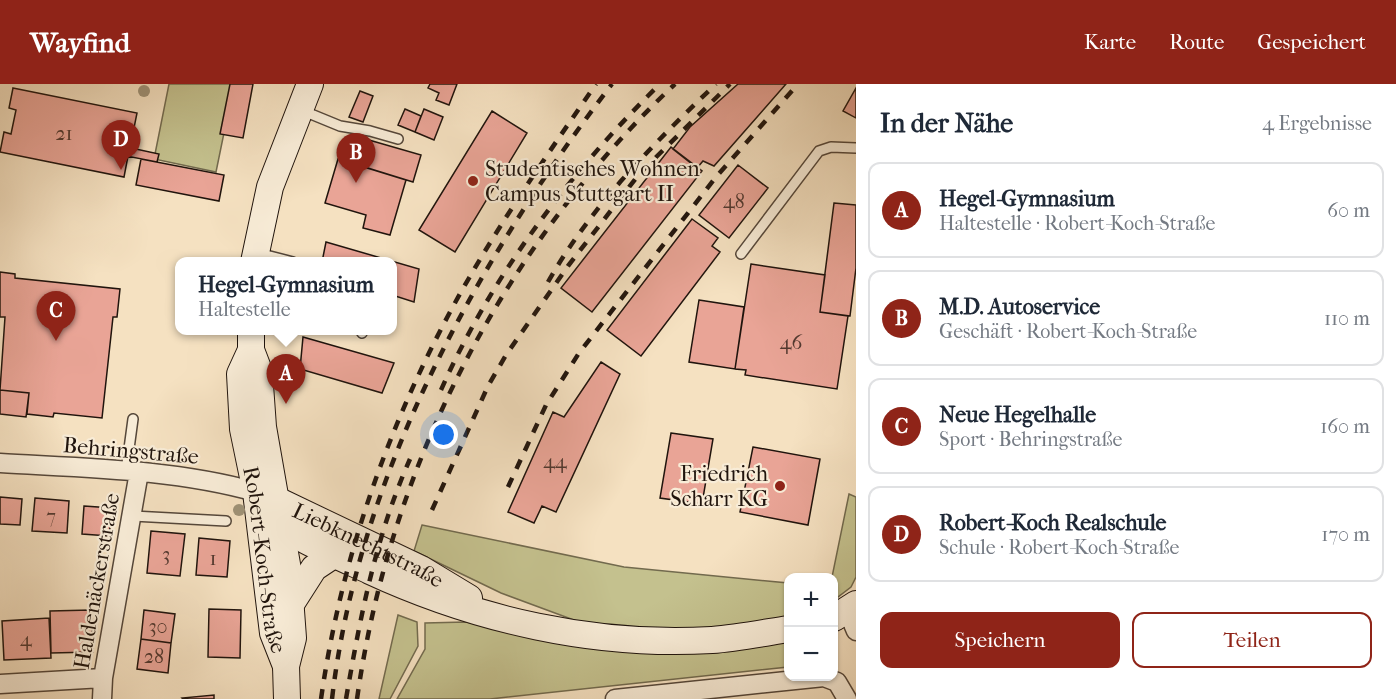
<!DOCTYPE html>
<html lang="de">
<head>
<meta charset="utf-8">
<style>
	body { margin:0; font-family:"IM FELL French Canon",serif; background:#f6f6f7; color:#1f2937 }
	.controls { position:absolute; right:18px; bottom:18px; display:grid; overflow:hidden; border-radius:12px; box-shadow:0 2px 4px #0004 }
	.controls button { width:54px; height:54px; display:grid; place-items:center; padding:0; border:0; border-bottom:2px solid #e0e1e3; background:#fff; color:#1f2937; font:30px sans-serif }
	.you { position:absolute; left:444px; top:351px; width:21px; height:21px; margin:-15px; border:4px solid #fff; border-radius:50%; background:#1a73e8; box-shadow:0 0 0 9px #1a73e833 }
	.badge { display:grid; place-items:center; width:39px; height:39px; border-radius:50%; background:#8f2418; color:#fff; font-size:20px; font-weight:700 }
	.pin { position:absolute; translate:-50% -50px; filter:drop-shadow(0 2px 3px #0008) }
	.pin::after { content:''; position:absolute; top:32px; width:21px; height:18px; background:inherit; clip-path:polygon(0 0,100% 0,50% 100%) }
	.popup { position:absolute; left:175px; top:173px; width:222px; height:78px; box-sizing:border-box; display:grid; place-content:center; border-radius:12px; background:#fff; filter:drop-shadow(0 2px 4px #0005); font-size:20px; white-space:nowrap; color:#747a83 }
	.popup b { font-size:22px; color:#1f2937 }
	.popup::after { content:''; position:absolute; left:50%; top:100%; margin-left:-12px; border:12px solid transparent; border-top-color:#fff }
	.list { margin:0; padding:0; list-style:none }
	h2 { display:flex; justify-content:space-between; align-items:center; height:78px; margin:0; padding:0 24px; font-size:26px }
	h2 small { font-size:20px; font-weight:400; color:#747a83 }
	.list li { display:grid; grid-template-columns:39px 1fr auto; gap:18px; align-items:center; box-sizing:border-box; height:96px; margin:0 12px 12px; padding:0 12px; border:2px solid #e0e1e3; border-radius:12px }
	.list b { display:block; font-size:22px; white-space:nowrap }
	.list p { margin:0; font-size:20px; white-space:nowrap; color:#747a83 }
	.list em { font-size:20px; font-style:normal; color:#747a83 }
	.actions { display:flex; gap:12px; padding:18px 24px }
	.actions a { flex:1; padding:14px 0; border:2px solid #8f2418; border-radius:12px; text-align:center; font-size:21px; color:#8f2418 }
	.actions .main { background:#8f2418; color:#fff }
	.map { position:relative; flex:none; width:856px; height:615px; overflow:hidden }
	header { display:flex; align-items:center; gap:36px; box-sizing:border-box; height:84px; padding:0 30px; background:#8f2418; color:#fff }
	header strong { font-size:28px }
	nav { display:flex; gap:33px; margin-inline-start:auto; font-size:21px }
	main { display:flex }
	aside { flex:1; background:#fff }
	.map>svg:first-child { display:block }
	.green { fill:#c4c18e; stroke:#726a4e; stroke-width:1.5 }
	.building { fill:#e9a496; stroke:#20140d; stroke-width:1.5 }
	.lines { fill:none; stroke-linecap:round; stroke-linejoin:round }
	.lane-casing { stroke:#55473a; stroke-width:12 }
	.street-casing { stroke:#55473a; stroke-width:21 }
	.secondary-casing { stroke:#20140d; stroke-width:28 }
	.lane { stroke:#f8ecd7; stroke-width:9 }
	.street { stroke:#f8ecd7; stroke-width:18 }
	.secondary { stroke:#f8ecd7; stroke-width:26 }
	.rail { stroke:#20140d; stroke-width:4.5; stroke-dasharray:10 10; stroke-linecap:butt }
	.tree { fill:#9f9277 }
	.poi-dot { fill:#8f2418; stroke:#f8ecd7; stroke-width:2 }
	.labels { text-anchor:middle; stroke-width:4.5; stroke-linejoin:round; paint-order:stroke }
	.number-label { font-size:20px; fill:#52382f }
	.poi-label { font-size:22px; fill:#20140d; stroke:#f8ecd7; text-anchor:start }
	.street-label { font-size:22px; fill:#20140d; stroke:#f8ecd7 }
</style>
</head>
<body>
<header>
<strong>Wayfind</strong>
<nav><a>Karte</a><a>Route</a><a>Gespeichert</a></nav>
</header>
<main>
<div class="map">
<svg width="856" height="615" viewBox="0 0 856 615">
	<rect width="100%" height="100%" fill="#f5e1c1"/>
	<filter id="stains"><feTurbulence type="fractalNoise" baseFrequency=".00333" numOctaves="4"/><feColorMatrix values="0 0 0 0 .2 0 0 0 0 .09 0 0 0 0 .02 0 0 0 .5 -.17"/></filter>
	<radialGradient id="worn" r=".72"><stop offset=".6" stop-color="#630" stop-opacity="0"/><stop offset="1" stop-color="#630" stop-opacity=".3"/></radialGradient>
	<path class="green" d="M169,0H234L216,88L154,75Z
		M849,410L856,413V493L851,503L834,516L832,493Z
		M422,441L624,483L788,499V533L746,543L666,549L590,542L501,509L414,467Z
		M398,531L417,538L418,562L390,615H379Z
		M466,538L639,567L788,557V583L490,615H397L425,565V539Z"/>
	<path class="building" d="M230,0H253L243,54L220,50Z
		M430,0H457L449,21L436,16L439,9L428,4Z
		M738,0H786L714,82L703,77L697,84L673,65L690,43Z
		M13,4L137,29L133,49L117,46L112,69L128,72L124,93L0,68L4,48L11,50L16,26L9,24Z
		M856,4V34L843,27Z
		M360,7L373,12L363,38L349,33Z
		M405,25L421,32L415,48L398,41Z
		M424,25L443,33L434,56L415,48Z
		M492,27L527,49L455,168L419,146Z
		M362,54L421,71L413,98L342,76L347,60L359,64Z
		M122,62L159,70L157,78L121,71Z
		M671,63L702,87L592,228L561,204Z
		M141,75L224,91L219,117L136,101Z
		M338,75L406,96L390,151L363,144L366,131L325,119Z
		M738,81L768,104L729,154L699,131Z
		M834,119L856,121V184L850,232L820,228Z
		M692,135L718,154L712,162L720,168L641,272L607,246Z
		M326,158L419,185L414,218L392,211V178H322Z
		M751,180L825,191L820,228L848,232L837,305L745,291L746,286L735,285Z
		M0,188L15,190V194L120,205L117,233H113L102,334L54,329L53,333L27,330L29,309L0,306L5,233H0Z
		M699,216L744,223L735,285L689,278Z
		M303,253L394,279L382,309L300,285Z
		M601,278L620,290L556,428L542,422L534,439L508,428L553,328L564,333Z
		M0,306L29,309L26,333L0,330Z
		M671,349L713,355L702,420L660,414Z
		M753,363L820,375L808,441L740,428Z
		M0,413L22,415L20,441L0,440Z
		M35,414L69,417L67,449L32,447Z
		M84,422L112,424L109,452L82,450Z
		M151,447L185,450L180,492L147,489Z
		M199,454L230,457L227,493L196,491Z
		M209,525L241,526L240,574L208,573Z
		M91,526L93,568L51,569L50,527Z
		M144,526L175,530L171,559L141,555Z
		M49,534L51,574L4,576L2,537Z
		M141,555L171,559L168,589L137,585Z
		M214,611V615H183L182,614Z"/>
	<g class="lines">
		<g class="lane-casing">
			<path id="lane" d="M301,26L340,42L370,47L398,55
				M258,169L293,178
				M741,170L819,67L831,63L856,64
				M360,246L362,249
				M126,387L133,335
				M133,432L226,437"/>
		</g>
		<g class="street-casing">
			<path id="street" d="M0,379C85,384 174,385 256,408
				M848,528L856,547
				M0,600L103,594
				M102,615L103,594L139,388
				M615,615L824,593L837,598L847,615"/>
		</g>
		<g class="secondary-casing">
			<g id="secondary">
				<path d="M254,178L270,103L310,0"/>
				<path d="M251,246V266L259,287L263,343L288,486L293,554L286,582L287,615"/>
				<path id="s1" d="M251,266L240,290L243,345L256,408L273,549L286,582"/>
				<path d="M256,408C264,418 272,431 281,440C296,455 349,477 370,487C476,536 595,563 712,556C737,554 763,549 788,545"/>
				<path id="s2" d="M264,410L421,485L469,514"/>
				<path d="M291,520L314,484L335,470"/>
				<path d="M834,534L856,520"/>
			</g>
		</g>
		<use href="#lane" class="lane"/>
		<use href="#street" class="street"/>
		<use href="#secondary" class="secondary"/>
		<path class="rail" d="M548,198C591,122 654,59 716,0
			M441,306C492,191 570,88 660,0
			M508,403L546,321L579,269L716,93L798,0
			M432,426L488,302L506,271L568,182L640,89L730,0
			M321,615C341,475 388,341 456,217C498,141 547,71 596,0
			M332,615C358,392 477,176 612,0
			M346,615C360,534 376,451 410,375
			M357,615C390,381 503,162 675,0"/>
	</g>
	<g class="tree">
		<circle cx="144" cy="7" r="6"/>
		<circle cx="239" cy="426" r="6"/>
	</g>
	<g class="poi-dot">
		<circle cx="473" cy="97" r="6"/>
		<circle cx="780" cy="402" r="6"/>
	</g>
	<g class="labels">
		<g class="number-label">
			<text x="64" y="56">21</text>
			<text x="734" y="124">48</text>
			<text x="791" y="265">46</text>
			<text x="555" y="384">44</text>
			<text x="51" y="439">7</text>
			<text x="166" y="477">3</text>
			<text x="213" y="481">1</text>
			<text x="158" y="549">30</text>
			<text x="26" y="562">4</text>
			<text x="154" y="579">28</text>
		</g>
		<g class="poi-label">
			<text x="485" y="92">Studentisches Wohnen<tspan x="485" dy="25">Campus Stuttgart II</tspan></text>
			<text x="768" y="397" text-anchor="end">Friedrich<tspan x="768" dy="25">Scharr KG</tspan></text>
		</g>
		<g class="street-label">
			<text transform="translate(131 366) rotate(5)" y="8">Behringstraße</text>
			<text dy="8" stroke="none"><textPath href="#s2" startOffset="116">Liebknechtstraße</textPath></text>
			<text dy="8" stroke="none"><textPath href="#s1" startOffset="214">Robert-Koch-Straße</textPath></text>
			<text transform="translate(96 497) rotate(-80)" y="8">Haldenäckerstraße</text>
		</g>
	</g>
	<rect width="100%" height="100%" filter="url(#stains)"/>
	<rect width="100%" height="100%" fill="url(#worn)"/>
</svg>
<div class="controls">
<button>+</button>
<button>−</button>
</div>
<div class="you"></div>
<div class="pin badge" style="left:286px;top:320px">A</div>
<div class="popup"><b>Hegel-Gymnasium</b>Haltestelle</div>
<div class="pin badge" style="left:356px;top:99px">B</div>
<div class="pin badge" style="left:56px;top:257px">C</div>
<div class="pin badge" style="left:121px;top:86px">D</div>
</div>
<aside>
<h2>In der Nähe<small>4 Ergebnisse</small></h2>
<ul class="list">
<li><span class="badge">A</span><div><b>Hegel-Gymnasium</b><p>Haltestelle · Robert-Koch-Straße</p></div><em>60 m</em></li>
<li><span class="badge">B</span><div><b>M.D. Autoservice</b><p>Geschäft · Robert-Koch-Straße</p></div><em>110 m</em></li>
<li><span class="badge">C</span><div><b>Neue Hegelhalle</b><p>Sport · Behringstraße</p></div><em>160 m</em></li>
<li><span class="badge">D</span><div><b>Robert-Koch Realschule</b><p>Schule · Robert-Koch-Straße</p></div><em>170 m</em></li>
</ul>
<div class="actions"><a class="main">Speichern</a><a>Teilen</a></div>
</aside>
</main>
</body>
</html>
